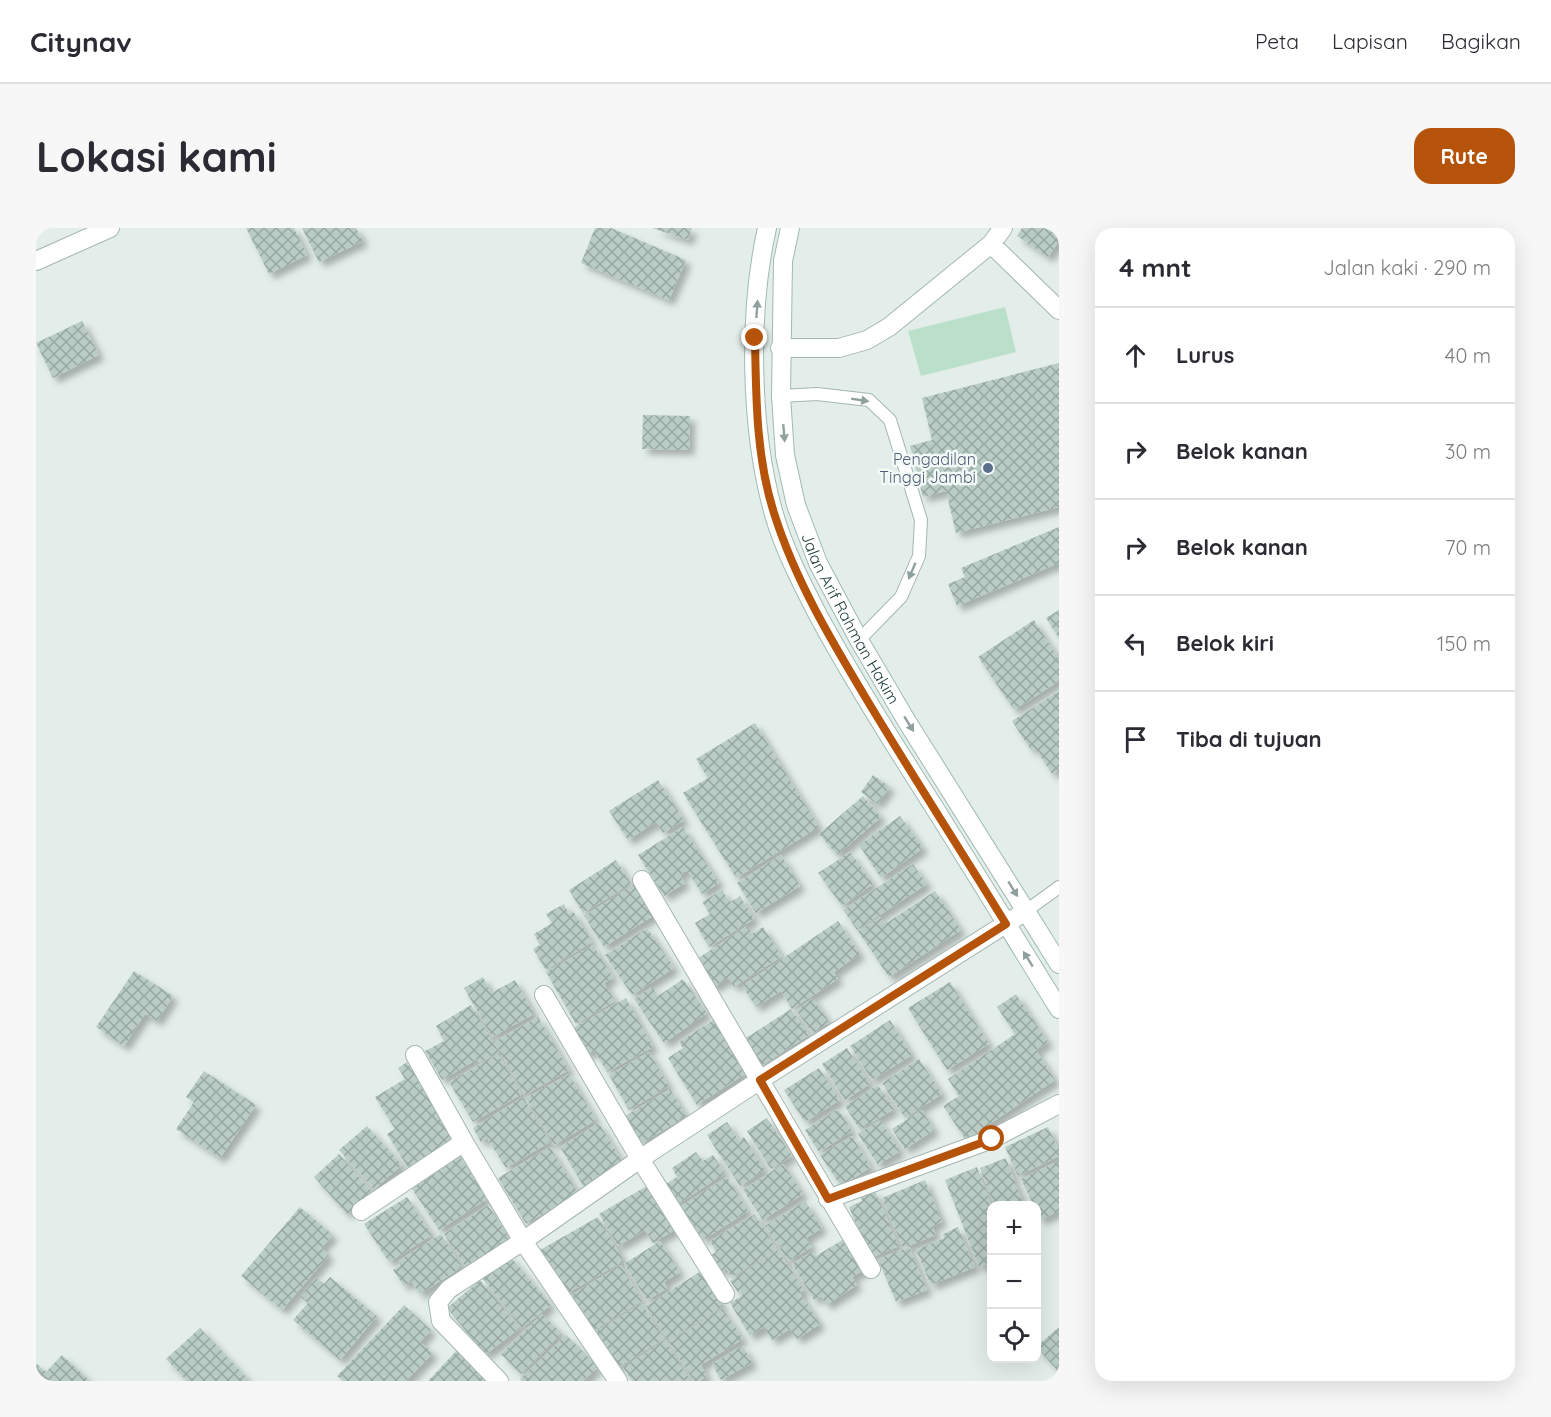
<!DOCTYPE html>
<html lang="id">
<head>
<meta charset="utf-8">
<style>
	body { margin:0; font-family:Quicksand,sans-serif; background:#f7f7f7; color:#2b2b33 }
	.controls { position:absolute; right:18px; bottom:18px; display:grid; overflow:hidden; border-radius:12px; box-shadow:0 6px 24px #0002 }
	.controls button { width:54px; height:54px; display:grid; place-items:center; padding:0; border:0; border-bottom:2px solid #e1e1e2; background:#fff; color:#2b2b33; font:30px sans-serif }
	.stop { position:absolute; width:18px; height:18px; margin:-14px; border:4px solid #b45309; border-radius:50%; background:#fff }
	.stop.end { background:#b45309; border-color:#fff; box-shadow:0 2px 6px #0008 }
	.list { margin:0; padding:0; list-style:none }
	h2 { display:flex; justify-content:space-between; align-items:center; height:78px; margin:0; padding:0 24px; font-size:26px }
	h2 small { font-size:20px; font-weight:400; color:#7c7c81 }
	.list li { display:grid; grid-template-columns:39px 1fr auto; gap:18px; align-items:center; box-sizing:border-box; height:96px; padding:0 24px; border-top:2px solid #e1e1e2 }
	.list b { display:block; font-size:22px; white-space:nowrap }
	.list em { font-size:20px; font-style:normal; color:#7c7c81 }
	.icon { flex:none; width:33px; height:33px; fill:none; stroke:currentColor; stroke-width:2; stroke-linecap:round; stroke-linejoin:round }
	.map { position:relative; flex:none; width:1023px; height:1153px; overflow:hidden; border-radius:18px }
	header { display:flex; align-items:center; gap:36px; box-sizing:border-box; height:84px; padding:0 30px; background:#fff; border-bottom:2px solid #e1e1e2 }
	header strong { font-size:28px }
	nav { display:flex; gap:33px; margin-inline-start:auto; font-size:21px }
	.intro { display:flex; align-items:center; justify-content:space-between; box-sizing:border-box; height:144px; padding:0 36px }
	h1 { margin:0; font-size:42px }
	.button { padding:15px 27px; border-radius:18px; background:#b45309; color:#fff; font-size:21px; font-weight:700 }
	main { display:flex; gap:36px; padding:0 36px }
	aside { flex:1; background:#fff; border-radius:18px; box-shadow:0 6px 24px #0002 }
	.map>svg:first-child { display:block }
	.garden { fill:#bae0c9 }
	.building { fill:url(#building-cross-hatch); filter:url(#shadow) }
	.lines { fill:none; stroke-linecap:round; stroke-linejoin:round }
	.service-casing { stroke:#a5b6b2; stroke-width:14 }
	.minor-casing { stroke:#a5b6b2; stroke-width:20 }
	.secondary-casing { stroke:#a0bab4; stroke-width:20 }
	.service { stroke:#fff; stroke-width:12 }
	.minor { stroke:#fff; stroke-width:18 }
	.secondary { stroke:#fff; stroke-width:18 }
	.oneway { fill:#90a09e }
	.route { stroke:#b45309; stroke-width:8 }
	.service-dot { fill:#5c6f8a; stroke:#f3faf7; stroke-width:2 }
	.labels { text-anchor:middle; stroke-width:5; stroke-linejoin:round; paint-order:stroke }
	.service-label { font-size:16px; fill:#4e5e75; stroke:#f3faf7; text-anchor:end }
	.street-label { font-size:16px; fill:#21403c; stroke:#f3faf7 }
</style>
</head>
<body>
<header>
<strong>Citynav</strong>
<nav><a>Peta</a><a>Lapisan</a><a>Bagikan</a></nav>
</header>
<div class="intro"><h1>Lokasi kami</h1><a class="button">Rute</a></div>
<main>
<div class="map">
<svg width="1023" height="1153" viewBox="0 0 1023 1153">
	<defs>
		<pattern id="building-cross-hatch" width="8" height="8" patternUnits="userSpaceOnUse" patternTransform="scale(1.5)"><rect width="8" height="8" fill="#baccc6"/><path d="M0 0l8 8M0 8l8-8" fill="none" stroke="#97a7a2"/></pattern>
		<filter id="shadow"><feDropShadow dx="5.5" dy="5.5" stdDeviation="3" flood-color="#0004"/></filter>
	</defs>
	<rect width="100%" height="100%" fill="#e3eeea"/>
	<path class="garden" d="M969,79L980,124L885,148L872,103Z"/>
	<path class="building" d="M210,0H258L271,27L233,46Z
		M266,0H320L327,13L283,34Z
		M559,0H575L650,32L633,72L545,35Z
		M616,0H656L652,12Z
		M986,0H1023V13L1012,29L981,8Z
		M46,93L63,127L17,150L0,115Z
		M1023,135V279L920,305L910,263L887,269L874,218L896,212L886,170Z
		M607,187L654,188L653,222L606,221Z
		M1023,299V335L921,378L912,356L929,349L925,340Z
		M1023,382V410L1010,390Z
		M998,392L1023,431V453L978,482L942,429Z
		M1023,463V542L1016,546L999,520L995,522L976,493Z
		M719,495L783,599L700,650L647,565L672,550L660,531Z
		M837,547L854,559L841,576L825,564Z
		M622,552L648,592L627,605L620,594L592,612L573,583Z
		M827,568L845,589L801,627L783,606Z
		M864,588L887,620L845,650L823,617Z
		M647,599L683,655L666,666L651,642L644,647L649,655L628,668L602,627Z
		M814,624L837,656L806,678L782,645Z
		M745,627L764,658L720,685L701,655Z
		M580,632L595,656L547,685L533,662Z
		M877,636L891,656L821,702L807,682Z
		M600,655L620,686L568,719L548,688Z
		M686,662L694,674L704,668L718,691L673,719L659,695L674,686L666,674Z
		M899,663L925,702L853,749L822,703L844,689L849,696Z
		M528,676L533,686L537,683L556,714L510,742L497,721L504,717L498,706L516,695L510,686Z
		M802,693L824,726L798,744L802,751L756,781L745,763L720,779L706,758Z
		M711,698L716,706L727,699L746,728L698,759L692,750L676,760L658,733Z
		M611,700L638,740L596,767L569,727Z
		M557,717L577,750L568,755L579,773L540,796L510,744Z
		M98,743L137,768L121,793L109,786L88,818L60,799Z
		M447,749L455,765L479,752L498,786L456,809L428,760Z
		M647,751L671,785L628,815L598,771L616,759L622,768Z
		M914,754L953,816L911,842L872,780Z
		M980,766L1012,814L1000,822L1019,852L930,912L907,878L923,868L912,851L979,806L961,779Z
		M590,770L617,819L571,844L558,822L550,827L535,801Z
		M777,770L793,794L777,806L760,782Z
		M435,777L463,824L443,835L441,831L406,852L389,823L408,813L400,798Z
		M755,781L773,807L725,838L707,812Z
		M502,789L533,842L489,867L458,814Z
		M682,789L706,828L700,832L709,846L661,877L632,830L647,820L643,814Z
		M854,792L876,827L836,852L814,818Z
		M811,820L834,856L809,872L786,836Z
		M613,824L633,858L593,882L573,847Z
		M462,826L486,866L437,894L413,854Z
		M883,831L906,866L869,890L846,855Z
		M371,834L421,915L374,943L351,906L359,901L339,869L369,851L362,840Z
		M783,840L804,872L769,894L748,862Z
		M168,843L220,877L184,930L140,901L158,874L150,869Z
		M533,846L560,892L518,917L490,870Z
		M842,857L858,881L824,902L809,878Z
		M634,861L650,888L605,916L589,888Z
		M487,869L514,914L470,940L451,910L445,914L437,900Z
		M802,881L816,903L783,924L769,902Z
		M886,882L898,902L869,921L856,901Z
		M731,890L756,928L735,941L711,903Z
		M844,892L864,923L842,937L822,906Z
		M691,894L703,913L708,909L729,942L704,958L671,907Z
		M563,895L587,935L548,959L524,919Z
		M331,898L366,937L338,961L303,922Z
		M1012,899L1023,922V928L982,948L969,919Z
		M816,908L835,939L805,958L784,927Z
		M514,919L542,965L490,996L462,950Z
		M660,924L667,933L677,927L689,945L638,979L625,959L641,949L636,940Z
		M422,925L451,971L403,1002L373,956Z
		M303,926L336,964L311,986L278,949Z
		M970,930L988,978H958L944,940Z
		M1023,933V983L1004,992L1000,984V978H998L985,951Z
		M747,936L767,966L727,992L707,962Z
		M941,939L956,978V1034L943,1039L909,952Z
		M691,949L712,983L667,1012L645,978Z
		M889,952L906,994L896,998L900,1007L867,1020L846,970Z
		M616,955L642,1000L617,1015L609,1002L582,1018L563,986Z
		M839,963L863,1018L834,1030L813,979L826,973L825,970Z
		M371,969L396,1007L353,1034L328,996Z
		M769,973L786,1000L770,1010L776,1019L753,1033L744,1021L747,1018L744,1020L729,998Z
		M452,977L477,1015L433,1044L408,1006Z
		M264,979L297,1007L285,1020L293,1027L246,1082L205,1048Z
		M719,986L741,1022L696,1049L690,1040L684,1044L674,1028L680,1024L674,1013Z
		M562,989L588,1033L530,1066L504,1022Z
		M922,999L939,1039L895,1057L880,1022L908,1010L907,1006Z
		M405,1006L426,1039L384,1066L375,1053L368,1058L357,1042L365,1037L362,1033Z
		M811,1009L831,1040L816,1049L821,1057L790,1077L785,1068L778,1072L756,1036L776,1024L780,1028Z
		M624,1013L644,1044L628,1054L632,1060L611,1072L588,1036Z
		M873,1019L891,1062L860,1074L842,1031Z
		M742,1022L768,1062L764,1065L784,1096L761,1111L754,1101L736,1112L728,1099L714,1108L694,1075L707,1067L704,1062L702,1064L694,1053Z
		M474,1028L515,1077L486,1100L446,1050Z
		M585,1037L606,1073L557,1103L535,1067Z
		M665,1043L687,1078L632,1113L610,1078Z
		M294,1049L341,1088L304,1132L257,1092L272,1075L264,1069L280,1050L288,1056Z
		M444,1052L484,1100L449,1127L411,1080Z
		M606,1075L628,1111L581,1140L559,1104Z
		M368,1077L395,1102L384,1114L397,1125L370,1153H307L301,1148Z
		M686,1080L707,1111L665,1137L671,1148L663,1153H658L633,1114Z
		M506,1086L526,1106L485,1146L465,1126Z
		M1023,1099V1144L1000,1119Z
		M164,1100L213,1152L212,1153H151L130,1131Z
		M530,1107L562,1139L547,1153H486L484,1151Z
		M629,1112L654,1152L596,1153L587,1139Z
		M707,1118L716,1135L685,1152L676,1136Z
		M422,1121L463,1153H392Z
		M26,1127L54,1153H0V1135L10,1144Z"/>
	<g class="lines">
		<g class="service-casing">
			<path id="service" d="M745,168L781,166L833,172L854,192L885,292L883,328L865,369L823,412
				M990,683L1023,659"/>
		</g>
		<g class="minor-casing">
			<path id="minor" d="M955,16L1023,82
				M0,33L74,0
				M744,120H803L831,112L853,99L955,16L967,0
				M606,652L835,1041
				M508,767L604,931L689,1066
				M379,827L428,914L487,1013L582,1153
				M792,971L956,911L1023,876
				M325,983L428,914
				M463,1153L405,1093L402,1074L413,1061L487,1013L604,931L724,852L990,683"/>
		</g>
		<g class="secondary-casing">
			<g id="secondary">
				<path d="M731,0C712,85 714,199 737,283C747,319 765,354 782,387C811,441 844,494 877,546C927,624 974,702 1023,781"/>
				<path id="s1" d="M754,0L747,33L745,168L749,227L760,277L782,335L823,412L870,492L1023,736"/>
			</g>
		</g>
		<use href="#service" class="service"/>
		<use href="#minor" class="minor"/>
		<use href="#secondary" class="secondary"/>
	</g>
	<defs><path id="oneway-solid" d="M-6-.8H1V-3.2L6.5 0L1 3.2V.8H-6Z" transform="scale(1.5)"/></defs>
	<g class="oneway">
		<use href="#oneway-solid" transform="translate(721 81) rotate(-86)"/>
		<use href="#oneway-solid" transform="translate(824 172) rotate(9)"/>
		<use href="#oneway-solid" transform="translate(748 205) rotate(85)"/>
		<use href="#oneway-solid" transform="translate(876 343) rotate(113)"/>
		<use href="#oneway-solid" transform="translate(873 496) rotate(58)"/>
		<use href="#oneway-solid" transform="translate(977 661) rotate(58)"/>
		<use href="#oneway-solid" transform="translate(992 731) rotate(-122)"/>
	</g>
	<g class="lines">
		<path class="route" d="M719,110C720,168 720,229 738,285C759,352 795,412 831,472C876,547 924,621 970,696L724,852L792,971L956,911"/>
	</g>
	<circle class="service-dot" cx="952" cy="240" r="6"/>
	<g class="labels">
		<g class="service-label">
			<text x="940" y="237">Pengadilan<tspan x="940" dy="18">Tinggi Jambi</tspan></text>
		</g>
		<g class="street-label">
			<text dy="6" stroke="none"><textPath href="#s1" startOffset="405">Jalan Arif Rahman Hakim</textPath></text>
		</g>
	</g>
</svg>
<div class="controls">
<button>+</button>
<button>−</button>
<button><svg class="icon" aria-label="locate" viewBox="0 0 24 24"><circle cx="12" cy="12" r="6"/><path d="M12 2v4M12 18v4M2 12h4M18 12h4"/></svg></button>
</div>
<div class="stop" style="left:956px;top:911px"></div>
<div class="stop end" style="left:719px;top:110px"></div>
</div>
<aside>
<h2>4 mnt<small>Jalan kaki · 290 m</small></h2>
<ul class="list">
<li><svg class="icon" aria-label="ahead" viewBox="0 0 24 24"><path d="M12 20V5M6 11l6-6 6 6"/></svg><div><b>Lurus</b></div><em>40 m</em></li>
<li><svg class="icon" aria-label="right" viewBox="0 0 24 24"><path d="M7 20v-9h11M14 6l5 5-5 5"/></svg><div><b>Belok kanan</b></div><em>30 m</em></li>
<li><svg class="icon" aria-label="right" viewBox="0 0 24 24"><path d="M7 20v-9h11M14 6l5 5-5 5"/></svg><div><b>Belok kanan</b></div><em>70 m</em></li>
<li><svg class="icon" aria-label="left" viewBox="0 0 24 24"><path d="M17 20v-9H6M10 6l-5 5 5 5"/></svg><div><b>Belok kiri</b></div><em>150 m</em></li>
<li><svg class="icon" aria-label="arrive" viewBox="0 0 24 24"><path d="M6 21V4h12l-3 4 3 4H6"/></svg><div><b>Tiba di tujuan</b></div></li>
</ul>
</aside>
</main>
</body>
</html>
